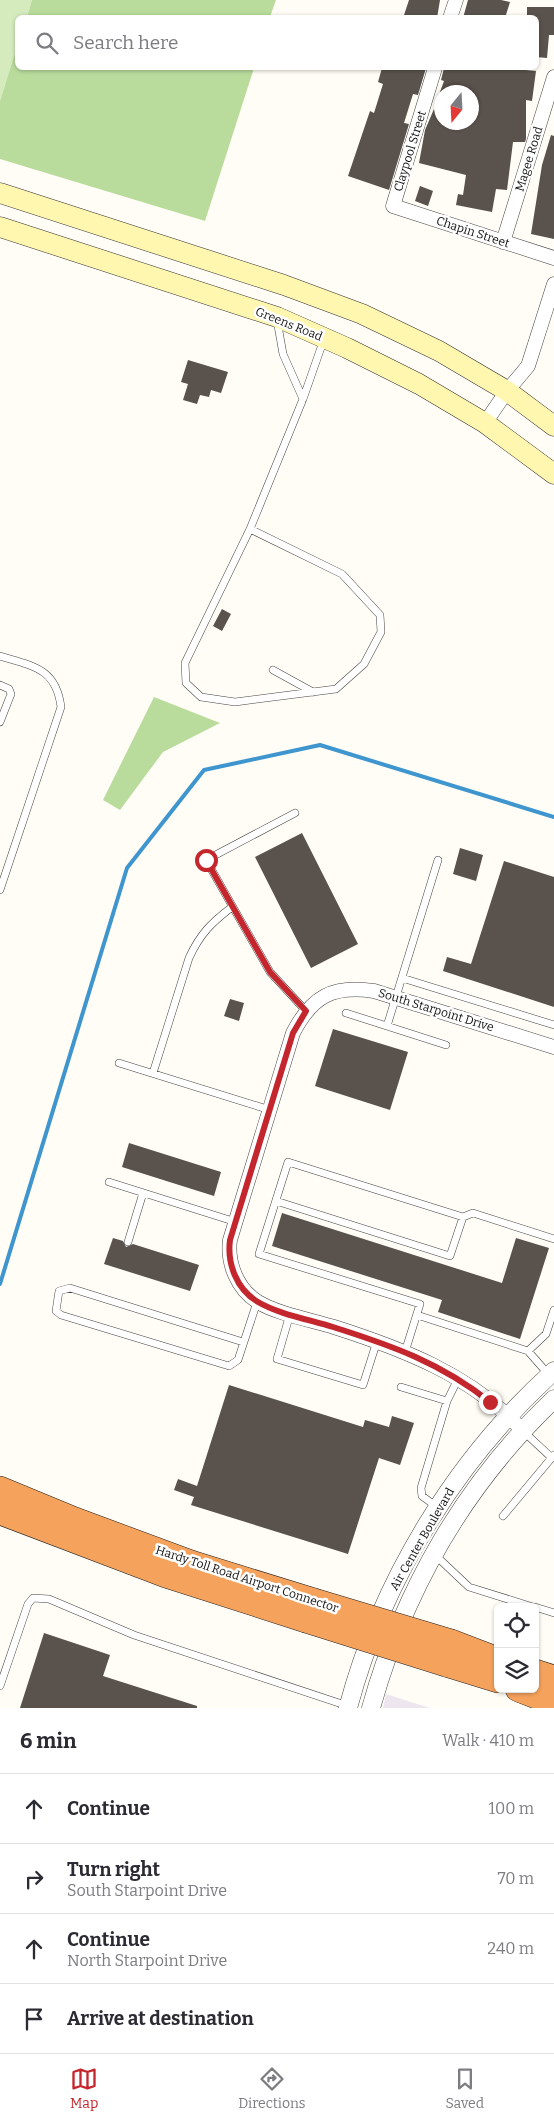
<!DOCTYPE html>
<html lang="en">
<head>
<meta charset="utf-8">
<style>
	body { margin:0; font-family:Bitter,serif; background:#f7f7f7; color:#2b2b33 }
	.controls { position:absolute; right:15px; bottom:15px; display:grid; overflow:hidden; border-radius:8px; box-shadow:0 1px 4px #0004 }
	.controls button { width:45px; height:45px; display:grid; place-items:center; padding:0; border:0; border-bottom:1px solid #e1e1e2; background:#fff; color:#2b2b33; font:25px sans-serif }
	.compass { position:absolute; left:434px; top:85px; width:45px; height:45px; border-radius:50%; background:#fff; box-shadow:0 1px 4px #0004; rotate:198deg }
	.stop { position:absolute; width:15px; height:15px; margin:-11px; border:4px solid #c4262e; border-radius:50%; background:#fff }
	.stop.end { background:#c4262e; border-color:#fff; box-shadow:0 1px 5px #0008 }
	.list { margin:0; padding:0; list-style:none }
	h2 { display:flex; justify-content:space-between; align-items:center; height:65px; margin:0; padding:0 20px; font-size:21px }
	h2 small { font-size:16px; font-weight:400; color:#7c7c81 }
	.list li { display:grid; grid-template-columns:32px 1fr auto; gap:15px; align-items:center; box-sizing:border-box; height:70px; padding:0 20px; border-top:1px solid #e1e1e2 }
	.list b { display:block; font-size:19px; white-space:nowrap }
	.list p { margin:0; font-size:16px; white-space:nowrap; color:#7c7c81 }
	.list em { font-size:16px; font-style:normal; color:#7c7c81 }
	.icon { flex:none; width:28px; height:28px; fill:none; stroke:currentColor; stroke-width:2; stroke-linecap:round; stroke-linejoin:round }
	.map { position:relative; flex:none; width:554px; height:1708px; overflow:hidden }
	.search { position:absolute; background:#fff; box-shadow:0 1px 4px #0004; left:15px; right:15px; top:15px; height:55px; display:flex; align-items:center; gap:12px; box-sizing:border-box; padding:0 18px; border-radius:8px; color:#7c7c81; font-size:19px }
	.sheet { height:345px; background:#fff }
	nav { display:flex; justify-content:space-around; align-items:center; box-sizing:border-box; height:70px; border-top:1px solid #e1e1e2; background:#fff; font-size:14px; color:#7c7c81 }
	nav a { display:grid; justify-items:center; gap:2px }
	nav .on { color:#c4262e }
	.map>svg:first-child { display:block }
	.industrial { fill:#eee6ef }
	.green { fill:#d5ebbd }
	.forest { fill:#b9dc9c }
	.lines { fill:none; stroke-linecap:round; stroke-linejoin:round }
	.stream { stroke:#3f96cf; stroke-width:4 }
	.building { fill:#5a524d }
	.service-casing { stroke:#444; stroke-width:8 }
	.minor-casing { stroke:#444; stroke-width:15 }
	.tertiary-casing { stroke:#444; stroke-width:19 }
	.secondary-casing { stroke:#333; stroke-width:21 }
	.motorway-casing { stroke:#222; stroke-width:26 }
	.service { stroke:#fff; stroke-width:7 }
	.minor { stroke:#fff; stroke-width:14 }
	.tertiary { stroke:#fff; stroke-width:18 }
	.secondary { stroke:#fff6b0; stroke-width:20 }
	.motorway { stroke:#f5a25d; stroke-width:25 }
	.motorway-bridge-casing { stroke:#222; stroke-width:26; stroke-linecap:butt }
	.motorway-bridge { stroke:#f5a25d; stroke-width:25 }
	.route { stroke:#c4262e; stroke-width:6 }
	.labels { text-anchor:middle; stroke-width:5; stroke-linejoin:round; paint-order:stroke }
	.street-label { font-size:12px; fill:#111; stroke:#fff }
</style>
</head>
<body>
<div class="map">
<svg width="554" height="1708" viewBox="0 0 554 1708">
	<rect width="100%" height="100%" fill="#fffdf5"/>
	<path class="industrial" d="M386,1694L430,1708H383Z"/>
	<path class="green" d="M0,0H32L27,17L18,18L17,46L0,101Z"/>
	<path class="forest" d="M32,0H276L270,17H27Z
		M17,46L18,68H254L205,221L0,159V101Z
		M154,697L220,723L163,752L120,810L103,800Z"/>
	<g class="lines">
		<path class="stream" d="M0,1284L127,868L204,770L320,745L554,817"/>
	</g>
	<path class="building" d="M409,0H440L437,18H403Z
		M468,0H501L510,2L505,18H463Z
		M527,7H554V35H549L547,58L536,57V18H527Z
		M382,68H426L418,95L413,94L404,123L409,124L389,190L348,176L370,111L374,113L383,84L378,82Z
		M444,68H506L536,71L532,101L526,100V139L525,142H513L507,190L496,189L492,212L456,205L458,194L463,195L466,175L419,163L425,130L440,95H442V122H472V92H440L444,81L441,80Z
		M551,135L554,136V239L531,234L542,165Z
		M420,186L433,191L428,206L415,201Z
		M188,360L228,372L221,393L211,390L209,397L200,395L197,404L183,400L188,384L181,382Z
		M222,609L231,614L222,631L213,626Z
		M302,833L358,944L311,968L255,857Z
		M460,848L483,855L476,881L453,874Z
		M504,861L554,877V1007L443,971L447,957L471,964Z
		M230,999L244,1003L239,1021L224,1016Z
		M333,1029L408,1052L390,1110L315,1086Z
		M129,1143L221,1172L214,1196L122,1167Z
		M282,1213L502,1283L516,1238L549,1248L520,1339L438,1312L442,1300L272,1246Z
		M113,1238L123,1241L126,1247L133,1244L199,1265L190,1291L104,1264Z
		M229,1385L363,1427L365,1420L389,1427L392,1416L414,1423L400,1465L379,1458L348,1554L191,1505L194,1497L174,1490L178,1479L197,1486Z
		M44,1633L110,1655L103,1676L197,1706V1708H20Z"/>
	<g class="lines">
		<g class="service-casing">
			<path id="service" d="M277,320L283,354L303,399
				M250,529L342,574L380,615L381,632L364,664L336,689L235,702L201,697L186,683L185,663L250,529L303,399L324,339
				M0,656C33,666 56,668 61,707L0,890
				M273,670L313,692
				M0,685L9,689L11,694L0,722
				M295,813L206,860L270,972L306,1011
				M402,978L554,1025
				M346,1013L446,1045
				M387,1026L438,860
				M119,1063L270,1110
				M153,1073L189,958C200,934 211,923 232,907
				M109,1182L236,1222
				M276,1201L450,1256L463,1217
				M128,1242L143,1193
				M290,1314L277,1359L363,1385L377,1341
				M417,1315L528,1351L549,1375
				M243,1342L70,1288L59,1291L56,1311L61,1315L229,1366L238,1360L257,1302
				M528,1351L546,1334L554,1310
				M405,1352L420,1304L259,1254L288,1162L463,1217L473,1213L554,1239
				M401,1387L447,1401
				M523,1431L552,1458
				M437,1507L422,1496L421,1488L447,1401L458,1379
				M503,1516L554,1455
				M434,1554L469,1587L533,1607
				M535,1607L554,1613
				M0,1686L28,1604L33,1598L49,1599L134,1635L348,1706"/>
		</g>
		<g class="minor-casing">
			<path id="minor" d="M450,18L456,0
				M435,68L393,206L554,258
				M503,242L554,77
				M485,423L507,391L528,366L554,284
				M522,1430C471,1375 403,1349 334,1327C311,1320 278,1314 258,1302C237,1289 227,1263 230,1240L293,1033C312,996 333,985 374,991L554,1047"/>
		</g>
		<g class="tertiary-casing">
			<path id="tertiary" d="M348,1708C382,1580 456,1459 554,1371
				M371,1708C404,1590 465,1484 554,1399"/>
		</g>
		<g class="secondary-casing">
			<path id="secondary" d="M0,193L284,285L362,314L439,351L507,391L554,426
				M0,227L277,317L347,348L419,384L485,423L554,474"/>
		</g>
		<g class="motorway-casing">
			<path id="motorway" d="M0,1489L75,1520L191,1563L314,1601
				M0,1512L166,1575L306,1620
				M451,1642L498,1660
				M446,1664L498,1680
				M535,1672L554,1678
				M518,1689L554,1703"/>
		</g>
		<use href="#service" class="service"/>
		<use href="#minor" class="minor"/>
		<use href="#tertiary" class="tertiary"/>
		<use href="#secondary" class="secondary"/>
		<use href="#motorway" class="motorway"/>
		<g class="motorway-bridge-casing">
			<path id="motorway-bridge" d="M314,1601L451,1642
				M306,1620L446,1664"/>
		</g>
		<use href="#motorway-bridge" class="motorway-bridge"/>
	</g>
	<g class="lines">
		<path class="route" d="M206,860L270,972L306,1011L293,1033L230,1240C227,1263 236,1289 258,1302C278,1314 311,1320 333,1327C393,1346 441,1363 490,1402"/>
	</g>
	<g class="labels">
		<g class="street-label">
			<text transform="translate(410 151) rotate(-73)" y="4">Claypool Street</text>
			<text transform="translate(529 159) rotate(-73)" y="4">Magee Road</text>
			<text transform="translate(473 232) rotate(18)" y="4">Chapin Street</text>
			<text transform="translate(289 324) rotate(22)" y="4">Greens Road</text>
			<text transform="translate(436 1010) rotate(17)" y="4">South Starpoint Drive</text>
			<text transform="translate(422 1539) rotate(-60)" y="4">Air Center Boulevard</text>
			<text transform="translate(247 1579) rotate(18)" y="4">Hardy Toll Road Airport Connector</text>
		</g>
	</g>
</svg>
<div class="controls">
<button><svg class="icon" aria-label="locate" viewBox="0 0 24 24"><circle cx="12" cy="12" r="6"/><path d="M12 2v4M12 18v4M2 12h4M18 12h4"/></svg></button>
<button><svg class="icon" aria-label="layers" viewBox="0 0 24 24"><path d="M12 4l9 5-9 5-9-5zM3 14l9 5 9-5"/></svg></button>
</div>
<svg class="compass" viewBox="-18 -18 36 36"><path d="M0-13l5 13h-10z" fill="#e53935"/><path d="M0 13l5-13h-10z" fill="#7c7c81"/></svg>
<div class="stop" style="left:206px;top:860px"></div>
<div class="stop end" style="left:490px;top:1402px"></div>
<div class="search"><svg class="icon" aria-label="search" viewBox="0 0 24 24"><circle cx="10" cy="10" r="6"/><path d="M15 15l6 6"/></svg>Search here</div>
</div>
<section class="sheet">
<h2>6 min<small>Walk · 410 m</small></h2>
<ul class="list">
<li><svg class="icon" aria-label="ahead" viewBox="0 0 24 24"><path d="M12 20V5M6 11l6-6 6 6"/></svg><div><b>Continue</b></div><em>100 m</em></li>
<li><svg class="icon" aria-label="right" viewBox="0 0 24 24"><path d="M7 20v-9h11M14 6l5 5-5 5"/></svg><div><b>Turn right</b><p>South Starpoint Drive</p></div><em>70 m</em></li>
<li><svg class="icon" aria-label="ahead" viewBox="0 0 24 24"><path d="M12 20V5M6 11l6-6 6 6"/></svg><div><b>Continue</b><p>North Starpoint Drive</p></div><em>240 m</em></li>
<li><svg class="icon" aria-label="arrive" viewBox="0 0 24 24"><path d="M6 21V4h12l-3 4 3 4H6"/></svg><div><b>Arrive at destination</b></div></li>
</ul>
</section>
<nav>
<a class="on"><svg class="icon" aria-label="map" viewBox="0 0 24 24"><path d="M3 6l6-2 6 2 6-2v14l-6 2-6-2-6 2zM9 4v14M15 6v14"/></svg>Map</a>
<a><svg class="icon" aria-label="directions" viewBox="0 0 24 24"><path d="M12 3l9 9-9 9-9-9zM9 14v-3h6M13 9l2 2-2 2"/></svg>Directions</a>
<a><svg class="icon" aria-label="saved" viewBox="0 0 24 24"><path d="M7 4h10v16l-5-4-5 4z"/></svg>Saved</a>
</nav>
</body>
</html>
